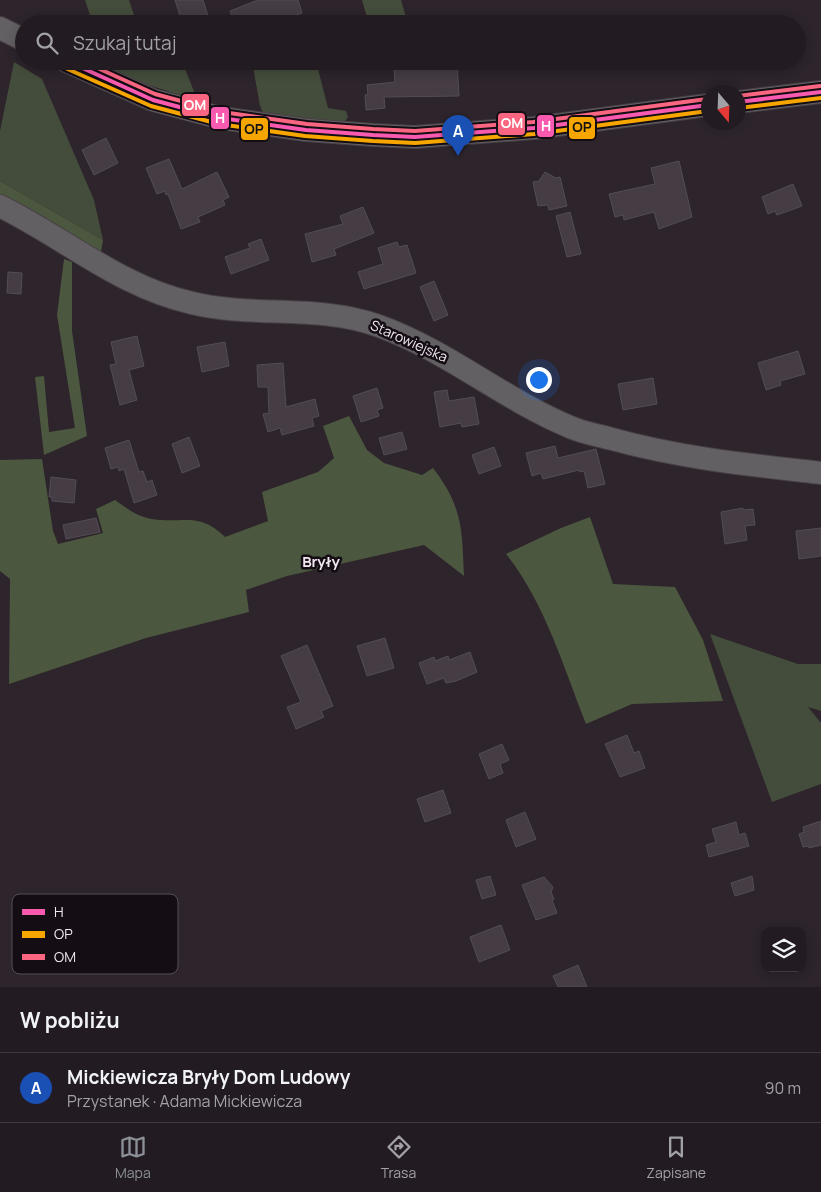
<!DOCTYPE html>
<html lang="pl">
<head>
<meta charset="utf-8">
<style>
	body { margin:0; font-family:Manrope,sans-serif; background:#2e282e; color:#f1f3f6 }
	.controls { position:absolute; right:15px; bottom:15px; display:grid; overflow:hidden; border-radius:10px; box-shadow:0 2px 12px #0003 }
	.controls button { width:45px; height:45px; display:grid; place-items:center; padding:0; border:0; border-bottom:1px solid #3f393f; background:#221b21; color:#f1f3f6; font:25px sans-serif }
	.compass { position:absolute; left:701px; top:85px; width:45px; height:45px; border-radius:50%; background:#221b21; box-shadow:0 2px 12px #0003; rotate:161deg }
	.you { position:absolute; left:538px; top:379px; width:18px; height:18px; margin:-12px; border:4px solid #fff; border-radius:50%; background:#1a73e8; box-shadow:0 0 0 8px #1a73e833 }
	.badge { display:grid; place-items:center; width:32px; height:32px; border-radius:50%; background:#8c9099; color:#fff; font-size:16px; font-weight:700 }
	.pin { position:absolute; translate:-50% -41px; filter:drop-shadow(0 1px 2px #0008) }
	.pin::after { content:''; position:absolute; top:26px; width:18px; height:15px; background:inherit; clip-path:polygon(0 0,100% 0,50% 100%) }
	.list { margin:0; padding:0; list-style:none }
	h2 { display:flex; justify-content:space-between; align-items:center; height:65px; margin:0; padding:0 20px; font-size:21px }
	h2 small { font-size:16px; font-weight:400; color:#a2a1a5 }
	.list li { display:grid; grid-template-columns:32px 1fr auto; gap:15px; align-items:center; box-sizing:border-box; height:70px; padding:0 20px; border-top:1px solid #3f393f }
	.list b { display:block; font-size:19px; white-space:nowrap }
	.list p { margin:0; font-size:16px; white-space:nowrap; color:#a2a1a5 }
	.list em { font-size:16px; font-style:normal; color:#a2a1a5 }
	.icon { flex:none; width:28px; height:28px; fill:none; stroke:currentColor; stroke-width:2; stroke-linecap:round; stroke-linejoin:round }
	.map { position:relative; flex:none; width:821px; height:987px; overflow:hidden }
	.search { position:absolute; background:#221b21; box-shadow:0 2px 12px #0003; left:15px; right:15px; top:15px; height:55px; display:flex; align-items:center; gap:12px; box-sizing:border-box; padding:0 18px; border-radius:28px; color:#a2a1a5; font-size:19px }
	.sheet { height:135px; background:#221b21 }
	nav { display:flex; justify-content:space-around; align-items:center; box-sizing:border-box; height:70px; border-top:1px solid #3f393f; background:#221b21; font-size:14px; color:#a2a1a5 }
	nav a { display:grid; justify-items:center; gap:2px }
	nav .on { color:#8c9099 }
	.map>svg:first-child { display:block }
	.green { fill:#444d3b }
	.forest { fill:#4c573f }
	.building { fill:#453c44; stroke:#544d54 }
	.lines { fill:none; stroke-linecap:round; stroke-linejoin:round }
	.minor-casing { stroke:#484047; stroke-width:24 }
	.minor { stroke:#636063; stroke-width:22 }
	.bus-1-casing { stroke:#140d14; stroke-width:8 }
	.bus-2-casing { stroke:#140d14; stroke-width:8 }
	.bus-3-casing { stroke:#140d14; stroke-width:8 }
	.bus-1 { stroke:#f75aaf; stroke-width:4 }
	.bus-2 { stroke:#f7a600; stroke-width:4 }
	.bus-3 { stroke:#fa6682; stroke-width:4 }
	.labels { text-anchor:middle; stroke-width:5; stroke-linejoin:round; paint-order:stroke }
	.street-label { font-size:14px; fill:#f3e7f2; stroke:#140d14 }
	.neighbourhood-label { font-size:15px; font-weight:bold; fill:#f3e7f2; stroke:#140d14 }
	.key { fill:#140d14; stroke:#574e57; stroke-width:1 }
	.key-label { font-size:14px; fill:#f3e7f2 }
	.line-badge { stroke:#140d14; stroke-width:2 }
	.badge-label { font-size:14px; text-anchor:middle; font-weight:bold; fill:#fff }
	.pale-badge-label { font-size:14px; text-anchor:middle; font-weight:bold; fill:#111 }
</style>
</head>
<body>
<div class="map">
<svg width="821" height="987" viewBox="0 0 821 987">
	<rect width="100%" height="100%" fill="#2d242c"/>
	<path class="green" d="M85,0H129L137,24H93Z
		M362,0H401L408,24H369Z
		M107,61H182L195,94V100L124,77L111,70Z
		M252,61H316L328,108L346,111L348,117L343,124L264,115L260,106Z
		M14,62L42,79L94,200L103,240L0,181V131Z
		M710,634L798,664H821V711L808,707L821,723V784L772,802Z"/>
	<path class="forest" d="M0,181L103,240L100,258L0,200Z
		M64,259L72,262V331L87,436L44,455L35,377L44,376L49,432L75,428L57,315Z
		M349,416L367,450L384,463L422,475L433,468C463,507 462,530 464,576L424,545L287,576L246,590L249,612L146,638L9,684L10,579L0,571V460L42,459L53,531L58,544L103,533L96,509L115,500C126,508 138,517 152,519C183,524 199,511 225,537L268,521L262,492L318,472L334,458L323,426Z
		M590,517L613,584L675,587L703,640L723,701L632,704L586,724C563,666 545,603 506,554L561,528Z"/>
	<path class="building" d="M175,0H203L208,16L191,21L190,16L181,19Z
		M258,0H298L302,13L273,24H235L230,11Z
		M457,63L459,96L384,97L385,108L366,110L365,95L368,94L367,85L395,82L394,69Z
		M106,138L118,163L94,175L82,150Z
		M169,159L182,189L217,172L229,197L223,200L225,205L198,217L200,222L181,229L168,194L166,195L165,191L157,194L146,168Z
		M679,161L692,217L659,229L654,212L624,220L623,215L615,217L609,194L655,184L651,168Z
		M545,172L556,178L560,177L567,206L549,210L548,205L538,206L533,182L539,181Z
		M793,184L802,206L777,215L775,211L768,214L762,197Z
		M363,207L374,233L334,249L336,255L312,262L305,234L343,224L340,216Z
		M570,212L581,254L567,257L556,216Z
		M261,239L269,260L231,274L225,257L250,248L248,244Z
		M397,242L399,247L407,245L416,273L364,289L358,272L383,264L378,248Z
		M8,272L22,273L21,294L7,293Z
		M434,281L448,315L434,321L420,287Z
		M137,336L144,366L129,370L137,400L120,405L110,365L116,364L111,342Z
		M225,342L229,366L202,372L197,347Z
		M798,351L805,374L780,381L781,385L766,390L758,363Z
		M283,363L286,407L315,399L319,416L312,418L314,426L282,435L280,428L268,432L263,414L269,413L268,387H258L257,365Z
		M653,378L657,404L623,410L618,384Z
		M377,388L383,408L377,410L379,416L361,422L353,396Z
		M447,390L449,401L474,397L479,424L462,427L461,423L440,427L434,392Z
		M402,432L407,449L384,455L379,438Z
		M189,437L200,466L182,473L172,444Z
		M129,440L139,472L143,471L147,482L152,480L157,495L134,503L124,469L119,471L118,467L111,469L105,448Z
		M555,446L558,458L596,449L605,484L588,488L584,471L580,472L579,470L543,479L541,473L532,476L526,453Z
		M494,447L501,466L479,474L472,455Z
		M51,477L76,480L74,503L52,501V497H49Z
		M743,508V510L753,509L755,525L745,526L747,540L725,544L721,512Z
		M96,518L100,532L66,539L63,525Z
		M821,528V556L799,559L796,531Z
		M385,638L394,668L367,676L357,646Z
		M307,645L333,706L321,711L324,717L296,729L287,707L301,702L281,656Z
		M470,652L477,672L456,681L446,683L444,678L427,684L419,663L434,657L435,661L448,656L449,660Z
		M627,735L634,753L639,751L645,768L620,777L605,744Z
		M502,744L509,760L500,764L503,773L489,779L479,754Z
		M443,790L451,813L425,822L417,799Z
		M525,812L536,839L516,847L506,820Z
		M821,821V845L809,848L808,846L803,847L799,834L804,832L803,827Z
		M736,822L739,835L745,833L749,846L709,857L706,845L716,842L712,829Z
		M490,876L496,895L482,899L476,880Z
		M752,876L754,890L735,896L731,883Z
		M544,877L553,887L551,892L554,899L552,900L557,913L536,920L522,885Z
		M501,925L510,950L479,962L470,937Z
		M578,965L587,987H558L553,976Z"/>
	<g class="lines">
		<g class="minor-casing">
			<path id="minor" d="M0,28L24,40
				M66,61L153,100L221,118L306,130L373,135L415,137L534,128L708,105
				M738,102L821,92
				M0,206C65,238 120,287 192,303C254,318 318,304 379,326C448,351 503,399 570,427C583,433 598,435 612,439C680,458 751,465 821,473"/>
		</g>
		<use href="#minor" class="minor"/>
		<g class="bus-1-casing">
			<path id="bus-1" d="M67,61L153,100L221,118L306,130L373,135L415,137L534,128L708,105
				M738,102L821,92"/>
		</g>
		<g class="bus-2-casing">
			<path id="bus-2" d="M63,67L151,106L219,124L305,136L373,141L415,143L534,134L708,111
				M739,108L821,98"/>
		</g>
		<g class="bus-3-casing">
			<path id="bus-3" d="M82,61L155,94L222,112L307,124L373,129L415,131L533,122L707,99
				M738,96L820,86"/>
		</g>
		<use href="#bus-1" class="bus-1"/>
		<use href="#bus-2" class="bus-2"/>
		<use href="#bus-3" class="bus-3"/>
	</g>
	<g class="labels">
		<g class="street-label">
			<text transform="translate(409 341) rotate(24)" y="5">Starowiejska</text>
		</g>
		<g class="neighbourhood-label">
			<text x="321" y="567">Bryły</text>
		</g>
	</g>
	<rect x="12" y="894" width="166" height="80" rx="8" class="key"/>
	<rect x="22" y="909" width="23" height="6" fill="#f75aaf"/>
	<rect x="22" y="931" width="23" height="7" fill="#f7a600"/>
	<rect x="22" y="954" width="23" height="6" fill="#fa6682"/>
	<g class="key-label">
		<text x="54" y="917">H</text>
		<text x="54" y="939">OP</text>
		<text x="54" y="962">OM</text>
	</g>
	<g class="line-badge">
		<rect x="181" y="93" width="29" height="24" rx="5" fill="#fa6682"/>
		<rect x="210" y="106" width="20" height="24" rx="5" fill="#f75aaf"/>
		<rect x="497" y="112" width="29" height="24" rx="5" fill="#fa6682"/>
		<rect x="536" y="114" width="19" height="24" rx="5" fill="#f75aaf"/>
		<rect x="568" y="116" width="28" height="24" rx="5" fill="#f7a600"/>
		<rect x="240" y="117" width="29" height="24" rx="5" fill="#f7a600"/>
	</g>
	<g class="badge-label">
		<text x="195" y="110">OM</text>
		<text x="220" y="123">H</text>
		<text x="512" y="128">OM</text>
		<text x="546" y="131">H</text>
	</g>
	<g class="pale-badge-label">
		<text x="582" y="132">OP</text>
		<text x="254" y="134">OP</text>
	</g>
</svg>
<div class="controls">
<button><svg class="icon" aria-label="layers" viewBox="0 0 24 24"><path d="M12 4l9 5-9 5-9-5zM3 14l9 5 9-5"/></svg></button>
</div>
<svg class="compass" viewBox="-18 -18 36 36"><path d="M0-13l5 13h-10z" fill="#e53935"/><path d="M0 13l5-13h-10z" fill="#a2a1a5"/></svg>
<div class="you"></div>
<div class="pin badge" style="left:458px;top:156px;background:#1a4fb4">A</div>
<div class="search"><svg class="icon" aria-label="search" viewBox="0 0 24 24"><circle cx="10" cy="10" r="6"/><path d="M15 15l6 6"/></svg>Szukaj tutaj</div>
</div>
<section class="sheet">
<h2>W pobliżu<small></small></h2>
<ul class="list">
<li><span class="badge" style="background:#1a4fb4">A</span><div><b>Mickiewicza Bryły Dom Ludowy</b><p>Przystanek · Adama Mickiewicza</p></div><em>90 m</em></li>
</ul>
</section>
<nav>
<a class="on"><svg class="icon" aria-label="map" viewBox="0 0 24 24"><path d="M3 6l6-2 6 2 6-2v14l-6 2-6-2-6 2zM9 4v14M15 6v14"/></svg>Mapa</a>
<a><svg class="icon" aria-label="directions" viewBox="0 0 24 24"><path d="M12 3l9 9-9 9-9-9zM9 14v-3h6M13 9l2 2-2 2"/></svg>Trasa</a>
<a><svg class="icon" aria-label="saved" viewBox="0 0 24 24"><path d="M7 4h10v16l-5-4-5 4z"/></svg>Zapisane</a>
</nav>
</body>
</html>
